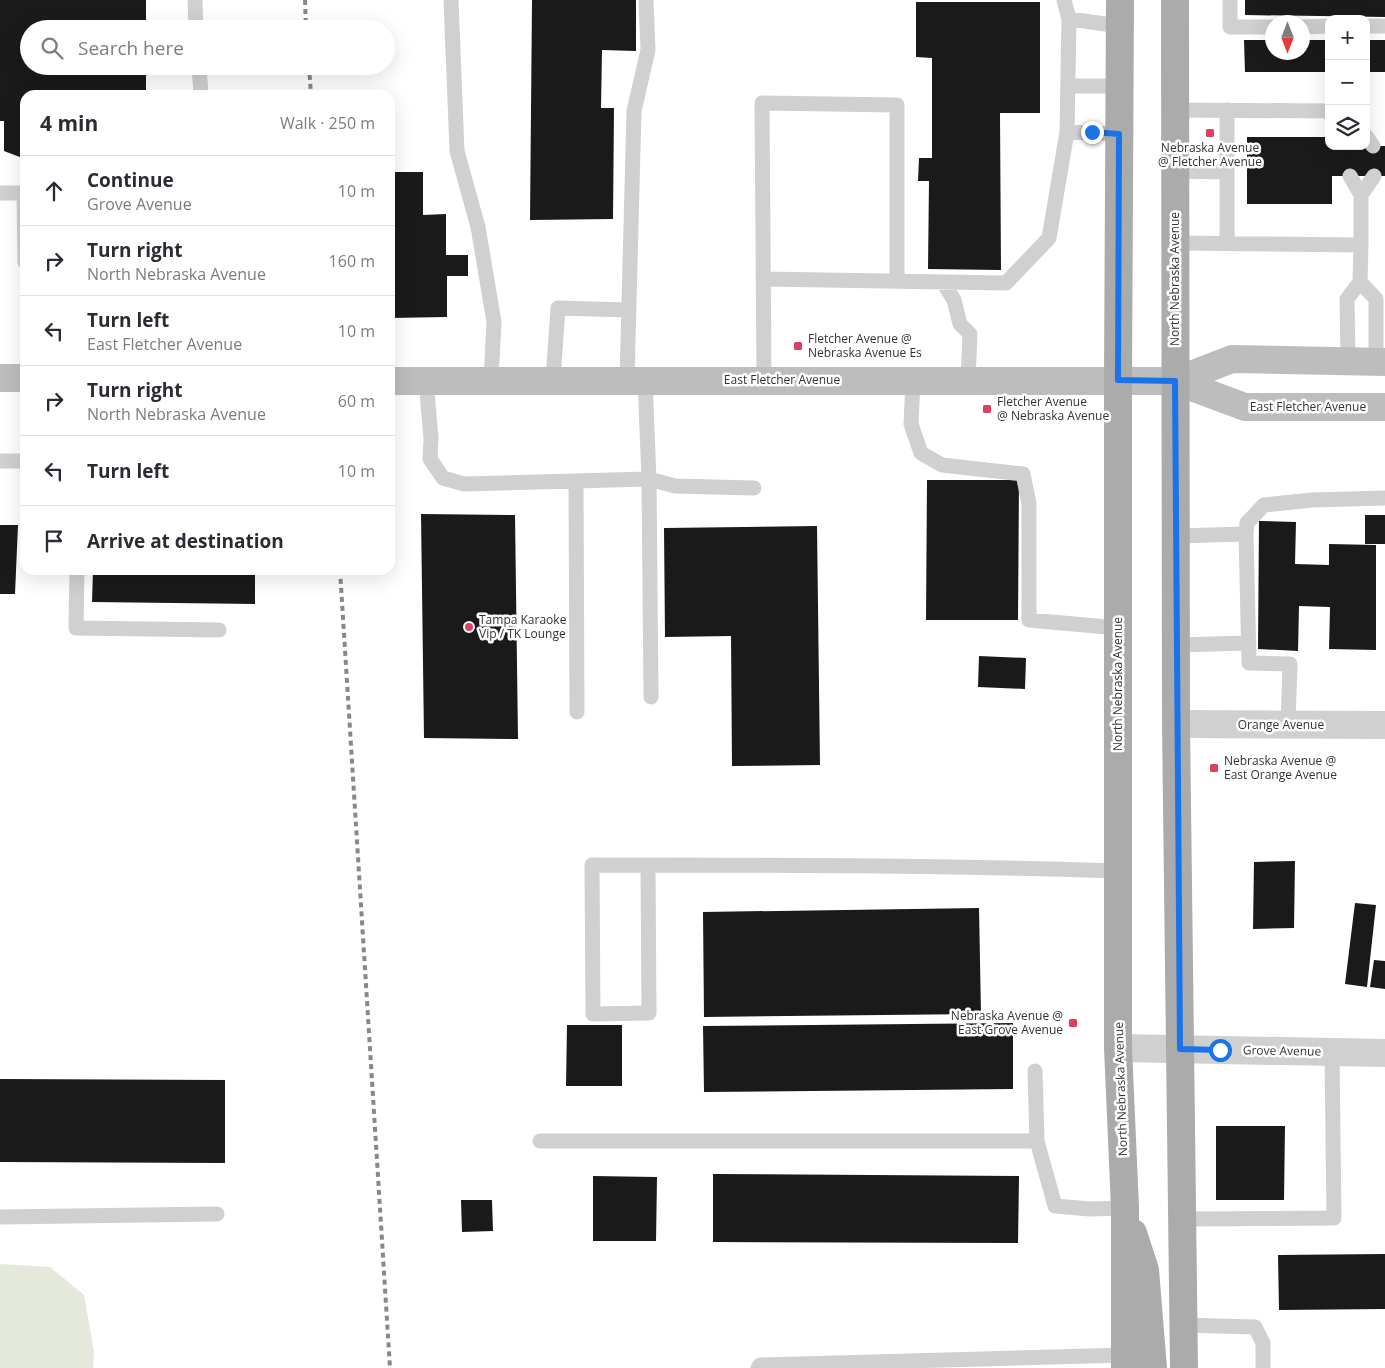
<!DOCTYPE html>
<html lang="en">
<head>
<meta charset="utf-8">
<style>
	body { margin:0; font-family:"Open Sans",sans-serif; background:#f2f2f3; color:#2b2b33 }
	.controls { position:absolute; right:15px; top:15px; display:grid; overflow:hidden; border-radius:10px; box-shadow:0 5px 20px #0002 }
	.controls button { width:45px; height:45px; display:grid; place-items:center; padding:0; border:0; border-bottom:1px solid #e1e1e2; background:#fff; color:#2b2b33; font:25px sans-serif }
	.compass { position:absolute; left:1265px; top:15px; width:45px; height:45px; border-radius:50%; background:#fff; box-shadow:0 5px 20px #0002; rotate:180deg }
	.stop { position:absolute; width:15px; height:15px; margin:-11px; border:4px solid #1a73e8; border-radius:50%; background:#fff }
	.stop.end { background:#1a73e8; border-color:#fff; box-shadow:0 1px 5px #0008 }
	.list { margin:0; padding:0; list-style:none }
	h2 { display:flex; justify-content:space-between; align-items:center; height:65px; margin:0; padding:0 20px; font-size:21px }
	h2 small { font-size:16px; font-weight:400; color:#7c7c81 }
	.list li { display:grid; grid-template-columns:32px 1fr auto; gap:15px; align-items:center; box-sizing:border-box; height:70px; padding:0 20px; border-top:1px solid #e1e1e2 }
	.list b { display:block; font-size:19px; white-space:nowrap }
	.list p { margin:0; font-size:16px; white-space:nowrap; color:#7c7c81 }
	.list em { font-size:16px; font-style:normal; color:#7c7c81 }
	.icon { flex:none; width:28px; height:28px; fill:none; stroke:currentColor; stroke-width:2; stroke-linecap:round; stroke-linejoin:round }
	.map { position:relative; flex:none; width:1385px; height:1368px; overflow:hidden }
	.search { position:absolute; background:#fff; box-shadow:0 5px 20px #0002; left:20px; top:20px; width:375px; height:55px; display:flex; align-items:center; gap:12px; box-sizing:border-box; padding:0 18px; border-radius:28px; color:#7c7c81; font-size:19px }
	.panel { position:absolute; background:#fff; box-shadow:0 5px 20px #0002; left:20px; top:90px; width:375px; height:485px; border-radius:15px }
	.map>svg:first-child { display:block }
	.green { fill:#e4e9dc }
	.building { fill:#1a1a1a }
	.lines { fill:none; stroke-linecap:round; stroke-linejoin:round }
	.lane { stroke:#d0d0d0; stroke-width:15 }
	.street { stroke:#d0d0d0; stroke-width:28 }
	.secondary { stroke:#bdbdbd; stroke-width:28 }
	.primary { stroke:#ababab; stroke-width:28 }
	.rail { stroke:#888; stroke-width:4; stroke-dasharray:5 4; stroke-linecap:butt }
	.route { stroke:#1a73e8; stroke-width:6 }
	.poi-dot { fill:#de4061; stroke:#fff; stroke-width:2 }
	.labels { text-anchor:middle; stroke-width:5; stroke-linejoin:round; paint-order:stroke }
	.poi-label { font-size:12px; fill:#333; stroke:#fff; text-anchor:start }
	.street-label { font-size:12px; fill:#333; stroke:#fff }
</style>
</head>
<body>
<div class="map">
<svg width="1385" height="1368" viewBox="0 0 1385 1368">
	<rect width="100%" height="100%" fill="#fff"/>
	<path class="green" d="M0,1264L50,1267L84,1295L94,1352L93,1368H0Z"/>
	<path class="building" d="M0,0H146V29H29V66H146V95H25V159L4,151V121H0Z
		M532,0H636V51L602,50L601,108H614L613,219L530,220Z
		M1245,0H1385V17L1245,15Z
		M916,2H1040V113H1000L1001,270L928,269L929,181H918L919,158H932V58L916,57Z
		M1244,40H1272V52H1302V40H1329V72H1245Z
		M1366,40H1385V72H1366Z
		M1247,137H1329V146H1385V176H1332V204H1247Z
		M390,172H423V215L446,214V255H468V276H447V317L390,318Z
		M927,480H1019L1018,620H926Z
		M421,514L515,515L518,739L424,738Z
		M1365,515H1385V544H1365Z
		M1259,521L1296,522L1295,564L1329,565V544L1376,545V650L1329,649L1330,607L1299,606L1298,651L1258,649Z
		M0,525H18L15,594H0Z
		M817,526L820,765L732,766L731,636L665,637L664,528Z
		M93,570H255V604L92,602Z
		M979,656L1026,658L1025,689L978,687Z
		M1295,861L1294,928L1253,929L1254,862Z
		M1355,903L1376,905L1367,987L1345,984Z
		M979,908L981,1014L704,1017L703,912Z
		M1374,960L1385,961V989L1370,987Z
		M1013,1023V1089L704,1092L703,1026Z
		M567,1025H622V1086H566Z
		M0,1079L225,1080V1163L0,1162Z
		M1216,1126H1285L1284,1200H1216Z
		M713,1174L1019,1176L1018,1243L713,1242Z
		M593,1176L657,1177L656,1241H593Z
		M461,1200H492L493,1231L462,1232Z
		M1385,1254V1309L1279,1310L1278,1255Z"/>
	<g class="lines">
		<path class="lane" d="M195,0L196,29
			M451,0L457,151L478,227L494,322L491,381
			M1064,0L1069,19L1120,26
			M1230,0V27H1272
			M1366,26H1385
			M1302,27L1329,26
			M199,66L201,95
			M1068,86H1119
			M1175,110L1329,111
			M1227,110V244
			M1067,132L1069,19
			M1366,136L1373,146
			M1175,171L1227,172
			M0,193H25
			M24,193L25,262
			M1361,195L1374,176
			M1175,243L1361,245
			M764,279L1006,283L1049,238L1067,132L1119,134
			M943,282L954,300L960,324L970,334L968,380
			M1360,282L1376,299V362
			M1348,361L1347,299L1360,282L1361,245V195L1350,176
			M553,380L558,308L628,310
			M627,380L634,111L648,50L646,0
			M764,380L762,103L897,105V281
			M913,380L911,424L921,453L942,465L1023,474L1029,504V620L1118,628
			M426,381L431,438L430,459L443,478L464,484L649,479L645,380
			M0,461H25
			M576,481L577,712
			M1246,534L1249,663L1290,664L1288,725
			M1176,536L1246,534L1247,523L1264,505L1312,500L1385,498
			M77,570L76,628L219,630
			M1176,645L1249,643
			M651,697L649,479L675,486L754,488
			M648,865L649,1013L593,1014L592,865C767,865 943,865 1118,871
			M1035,1071L1037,1141L1055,1206L1090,1209L1125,1208
			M540,1141H1037
			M0,1217L217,1214
			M1182,1219L1334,1218L1332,1052
			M1183,1325L1255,1327L1263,1343V1368
			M758,1368L760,1365L1125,1355"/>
		<path class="street" d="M1176,724L1385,725
			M1118,1048L1385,1053"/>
		<path class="secondary" d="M0,378H25
			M390,381H1175L1245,407H1385
			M1175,381L1232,359L1385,362"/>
		<path class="primary" d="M1120,0L1118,380V1048L1125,1208V1368
			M1175,0L1176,724L1184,1368
			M1133,1233L1145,1270L1153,1368"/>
		<path class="rail" d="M305,0L306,29
			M309,66L311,95
			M340,570L390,1368"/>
	</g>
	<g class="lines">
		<path class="route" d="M1092,132L1119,134L1118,380L1175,381L1180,1049L1220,1050"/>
	</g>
	<g class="poi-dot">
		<rect x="1205" y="128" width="10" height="10" rx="2.5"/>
		<rect x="793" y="341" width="10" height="10" rx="2.5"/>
		<rect x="982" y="404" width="10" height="10" rx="2.5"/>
		<circle cx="469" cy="627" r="5"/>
		<rect x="1209" y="763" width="10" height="10" rx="2.5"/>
		<rect x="1068" y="1018" width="10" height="10" rx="2.5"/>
	</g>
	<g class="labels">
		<g class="poi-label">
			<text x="1210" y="152" text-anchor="middle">Nebraska Avenue<tspan x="1210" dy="14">@ Fletcher Avenue</tspan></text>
			<text x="808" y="343">Fletcher Avenue @<tspan x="808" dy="14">Nebraska Avenue Es</tspan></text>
			<text x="997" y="406">Fletcher Avenue<tspan x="997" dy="14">@ Nebraska Avenue</tspan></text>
			<text x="479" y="624">Tampa Karaoke<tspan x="479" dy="14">Vip / TK Lounge</tspan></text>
			<text x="1224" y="765">Nebraska Avenue @<tspan x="1224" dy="14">East Orange Avenue</tspan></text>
			<text x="1063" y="1020" text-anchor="end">Nebraska Avenue @<tspan x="1063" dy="14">East Grove Avenue</tspan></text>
		</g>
		<g class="street-label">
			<text transform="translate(1175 279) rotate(-90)" y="4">North Nebraska Avenue</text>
			<text x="782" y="384">East Fletcher Avenue</text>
			<text x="1308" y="411">East Fletcher Avenue</text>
			<text transform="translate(1118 684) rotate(-90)" y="4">North Nebraska Avenue</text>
			<text x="1281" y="729">Orange Avenue</text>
			<text transform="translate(1282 1051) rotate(1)" y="4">Grove Avenue</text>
			<text transform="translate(1121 1089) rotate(-92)" y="4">North Nebraska Avenue</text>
		</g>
	</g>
</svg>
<div class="controls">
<button>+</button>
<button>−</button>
<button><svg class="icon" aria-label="layers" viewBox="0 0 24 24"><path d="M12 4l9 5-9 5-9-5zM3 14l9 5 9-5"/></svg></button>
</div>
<svg class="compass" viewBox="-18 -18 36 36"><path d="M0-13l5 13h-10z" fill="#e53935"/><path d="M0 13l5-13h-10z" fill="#7c7c81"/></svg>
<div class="stop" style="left:1220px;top:1050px"></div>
<div class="stop end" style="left:1092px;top:132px"></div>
<div class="search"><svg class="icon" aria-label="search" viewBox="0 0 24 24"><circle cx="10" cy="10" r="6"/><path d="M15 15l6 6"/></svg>Search here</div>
<section class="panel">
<h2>4 min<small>Walk · 250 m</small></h2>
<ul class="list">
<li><svg class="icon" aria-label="ahead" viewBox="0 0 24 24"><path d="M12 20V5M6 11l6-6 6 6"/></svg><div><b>Continue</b><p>Grove Avenue</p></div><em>10 m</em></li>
<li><svg class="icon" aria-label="right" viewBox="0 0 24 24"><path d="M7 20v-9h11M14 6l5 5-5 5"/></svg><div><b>Turn right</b><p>North Nebraska Avenue</p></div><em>160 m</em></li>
<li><svg class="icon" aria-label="left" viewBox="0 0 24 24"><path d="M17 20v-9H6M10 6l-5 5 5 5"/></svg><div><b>Turn left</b><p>East Fletcher Avenue</p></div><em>10 m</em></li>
<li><svg class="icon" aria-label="right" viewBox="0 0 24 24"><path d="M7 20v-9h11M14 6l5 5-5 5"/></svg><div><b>Turn right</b><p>North Nebraska Avenue</p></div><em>60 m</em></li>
<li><svg class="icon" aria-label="left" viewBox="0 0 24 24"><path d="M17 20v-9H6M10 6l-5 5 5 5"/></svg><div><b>Turn left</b></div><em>10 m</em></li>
<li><svg class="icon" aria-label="arrive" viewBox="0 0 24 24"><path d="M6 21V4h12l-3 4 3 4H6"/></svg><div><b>Arrive at destination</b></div></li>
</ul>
</section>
</div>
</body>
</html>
